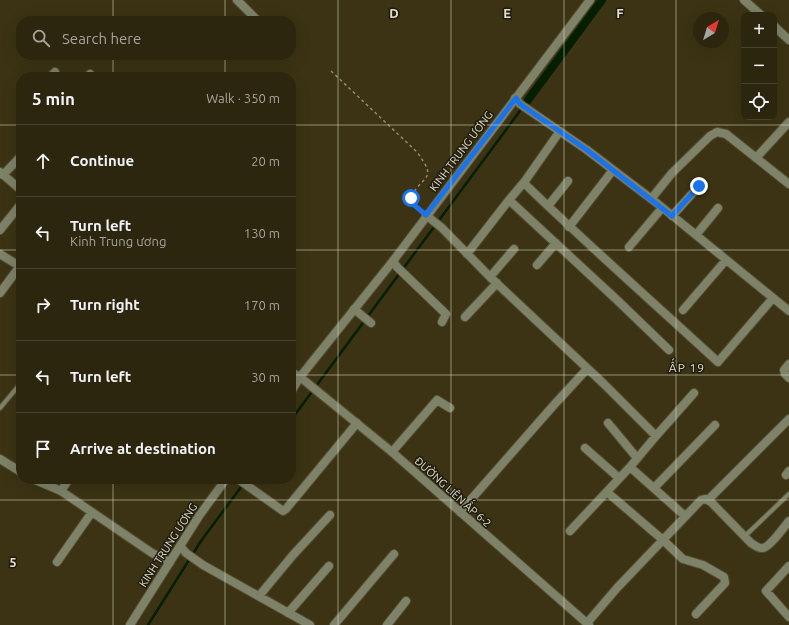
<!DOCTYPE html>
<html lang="en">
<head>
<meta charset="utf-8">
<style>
	body { margin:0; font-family:Ubuntu,sans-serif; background:#38321c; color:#f1f3f6 }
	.controls { position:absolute; right:12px; top:12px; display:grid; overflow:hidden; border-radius:8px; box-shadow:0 4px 16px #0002 }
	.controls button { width:36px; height:36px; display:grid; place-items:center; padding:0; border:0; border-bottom:1px solid #48432e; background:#2c260e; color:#f1f3f6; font:20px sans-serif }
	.compass { position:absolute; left:693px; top:12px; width:36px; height:36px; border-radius:50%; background:#2c260e; box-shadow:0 4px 16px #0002; rotate:38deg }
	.stop { position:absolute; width:12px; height:12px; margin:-9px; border:3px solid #1a73e8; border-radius:50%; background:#fff }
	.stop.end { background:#1a73e8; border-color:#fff; box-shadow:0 1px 4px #0008 }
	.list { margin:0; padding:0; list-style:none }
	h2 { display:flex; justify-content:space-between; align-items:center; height:52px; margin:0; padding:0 16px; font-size:17px }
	h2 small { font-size:13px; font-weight:400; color:#a6a59e }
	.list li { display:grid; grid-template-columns:26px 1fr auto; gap:12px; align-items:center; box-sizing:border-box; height:72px; padding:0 16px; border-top:1px solid #48432e }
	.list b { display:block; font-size:15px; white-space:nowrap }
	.list p { margin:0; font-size:13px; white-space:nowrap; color:#a6a59e }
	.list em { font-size:13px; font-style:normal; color:#a6a59e }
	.icon { flex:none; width:22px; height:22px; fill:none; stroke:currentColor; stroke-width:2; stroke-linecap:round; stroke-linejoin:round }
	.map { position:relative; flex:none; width:789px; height:625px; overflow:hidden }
	.search { position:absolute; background:#2c260e; box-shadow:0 4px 16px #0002; left:16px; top:16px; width:280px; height:44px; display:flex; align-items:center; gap:10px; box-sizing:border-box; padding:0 14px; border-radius:16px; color:#a6a59e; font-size:15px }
	.panel { position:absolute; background:#2c260e; box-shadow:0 4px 16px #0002; left:16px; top:72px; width:280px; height:412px; border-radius:16px }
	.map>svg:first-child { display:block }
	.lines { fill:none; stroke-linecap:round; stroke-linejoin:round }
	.stream { stroke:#041f00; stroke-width:2.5 }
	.canal { stroke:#041f00; stroke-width:8 }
	.service-casing { stroke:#564e31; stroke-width:6 }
	.minor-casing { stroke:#564e31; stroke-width:10 }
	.tertiary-casing { stroke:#564e31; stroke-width:10 }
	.path { stroke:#908971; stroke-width:1.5; stroke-dasharray:3 3; stroke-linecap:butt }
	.service { stroke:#7d8269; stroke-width:4 }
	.minor { stroke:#7d8269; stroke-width:8 }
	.tertiary { stroke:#7d8269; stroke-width:8 }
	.route { stroke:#1a73e8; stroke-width:5 }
	.grid { fill:none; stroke:#e3decc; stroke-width:1; stroke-opacity:0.55 }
	.labels { text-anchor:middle; stroke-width:3; stroke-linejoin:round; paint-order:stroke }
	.street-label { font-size:11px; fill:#e3decc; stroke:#1e1b0d }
	.neighbourhood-label { font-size:12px; letter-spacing:1px; fill:#e3decc; stroke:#1e1b0d }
	.grid-label { font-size:13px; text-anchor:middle; font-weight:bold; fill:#e3decc; stroke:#1e1b0d; stroke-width:3; stroke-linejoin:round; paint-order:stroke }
</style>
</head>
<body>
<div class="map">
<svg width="789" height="625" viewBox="0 0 789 625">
	<rect width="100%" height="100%" fill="#3b3313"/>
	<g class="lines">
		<path class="stream" d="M291,420L528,100
			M148,625L201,541L247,479"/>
		<path class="canal" d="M528,100L602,0"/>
		<g class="service-casing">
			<path id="service" d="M0,408L21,383
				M745,536L789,494"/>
		</g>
		<g class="minor-casing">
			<path id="minor" d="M237,0L258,21
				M744,0L761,15
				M774,26L789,40
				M90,74L92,77
				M50,77L55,72
				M515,98L520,104L587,150L658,204L789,311
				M560,131L525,181L526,185C589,246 654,303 718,362L773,298
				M756,158L789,122
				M0,172L21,190
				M3,175L21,156
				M525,181L509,200L616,299L669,350
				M651,199L672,173L710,136L717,132L726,134L789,184
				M548,206L568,181
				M426,215L442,228L490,277L604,384L656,436L694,393
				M672,216L699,186
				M569,227L613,170
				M0,230L21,204
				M696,235L718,208
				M629,247L662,208
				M0,254L21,267
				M467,254L509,200
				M393,261L397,267L446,314L442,322
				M537,265L556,243
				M490,277L514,249
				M0,293L20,266
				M354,309L371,323
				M683,310L726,260
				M465,317L497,283
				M789,364L784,370L785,374L789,378
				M291,372L300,377
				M608,423L637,458
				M585,448L619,478
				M392,452L437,400L450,408
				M0,459L21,472
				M630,467L685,516
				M786,475L789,471
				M33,479L61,491L152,553L170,562
				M238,479L283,511L286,509L357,423
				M654,488L715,425
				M61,491L69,479
				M607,492L663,540L683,559L703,565L724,577L725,583L696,614
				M708,500L789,419
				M460,512L553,406L587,369
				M570,531L630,467L656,436
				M181,547L186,553L203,565L310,625
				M57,562L92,512
				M789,566L766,591L789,617
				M259,596L293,555L330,515
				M288,613L329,566
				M587,623L617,588L701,500L706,499L711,502L751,543C754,545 759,549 763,548C770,547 784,527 789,521
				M334,625L394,554
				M387,625L406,601"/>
		</g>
		<g class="tertiary-casing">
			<path id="tertiary" d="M300,377L392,452L589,625
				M291,392L300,377L393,261L590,0
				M130,625L199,516L226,479"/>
		</g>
		<path class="path" d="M331,71L417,152C438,181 424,173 411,197L413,204L420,210"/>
		<use href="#service" class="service"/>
		<use href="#minor" class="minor"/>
		<use href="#tertiary" class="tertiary"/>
	</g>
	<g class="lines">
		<path class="route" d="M411,198L413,204L426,215L516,98L520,104L587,150L672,216L699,186"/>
	</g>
	<path class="grid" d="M113,0V21M225,0V21M338,0V625M451,0V625M564,0V625M676,0V625M113,55V77M225,55V77M0,125H21M291,125H789M0,250H21M291,250H789M0,375H21M291,375H789M113,479V625M225,479V625M0,500H789"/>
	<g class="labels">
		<g class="street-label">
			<text transform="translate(461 151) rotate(-53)" y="4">KINH TRUNG ƯƠNG</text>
			<text transform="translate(453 492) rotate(42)" y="4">ĐƯỜNG LIÊN ẤP 6-2</text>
			<text transform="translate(168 545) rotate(-57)" y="4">KINH TRUNG ƯƠNG</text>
		</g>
		<g class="neighbourhood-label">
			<text x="687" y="372">ẤP 19</text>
		</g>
	</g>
	<g class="grid-label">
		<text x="394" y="18">D</text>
		<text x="507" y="18">E</text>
		<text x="620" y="18">F</text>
		<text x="13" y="567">5</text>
	</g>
</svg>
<div class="controls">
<button>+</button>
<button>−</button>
<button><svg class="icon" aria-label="locate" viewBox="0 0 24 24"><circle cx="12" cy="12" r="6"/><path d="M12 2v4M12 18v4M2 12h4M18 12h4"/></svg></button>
</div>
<svg class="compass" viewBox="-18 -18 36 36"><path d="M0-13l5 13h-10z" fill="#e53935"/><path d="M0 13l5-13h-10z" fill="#a6a59e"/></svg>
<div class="stop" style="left:411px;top:198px"></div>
<div class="stop end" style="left:699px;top:186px"></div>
<div class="search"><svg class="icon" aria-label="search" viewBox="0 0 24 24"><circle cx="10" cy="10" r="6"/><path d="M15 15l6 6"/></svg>Search here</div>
<section class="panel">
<h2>5 min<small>Walk · 350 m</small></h2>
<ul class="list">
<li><svg class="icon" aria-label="ahead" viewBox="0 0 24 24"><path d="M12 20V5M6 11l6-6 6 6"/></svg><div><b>Continue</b></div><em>20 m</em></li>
<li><svg class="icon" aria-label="left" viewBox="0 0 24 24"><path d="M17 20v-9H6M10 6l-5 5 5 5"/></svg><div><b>Turn left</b><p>Kinh Trung ương</p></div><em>130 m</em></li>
<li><svg class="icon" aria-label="right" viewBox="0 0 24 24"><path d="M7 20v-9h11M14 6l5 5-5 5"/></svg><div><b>Turn right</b></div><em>170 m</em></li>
<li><svg class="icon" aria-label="left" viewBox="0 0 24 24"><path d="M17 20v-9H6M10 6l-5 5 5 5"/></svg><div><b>Turn left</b></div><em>30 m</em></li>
<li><svg class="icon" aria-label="arrive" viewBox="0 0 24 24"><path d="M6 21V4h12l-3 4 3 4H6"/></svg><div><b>Arrive at destination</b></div></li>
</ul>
</section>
</div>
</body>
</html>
